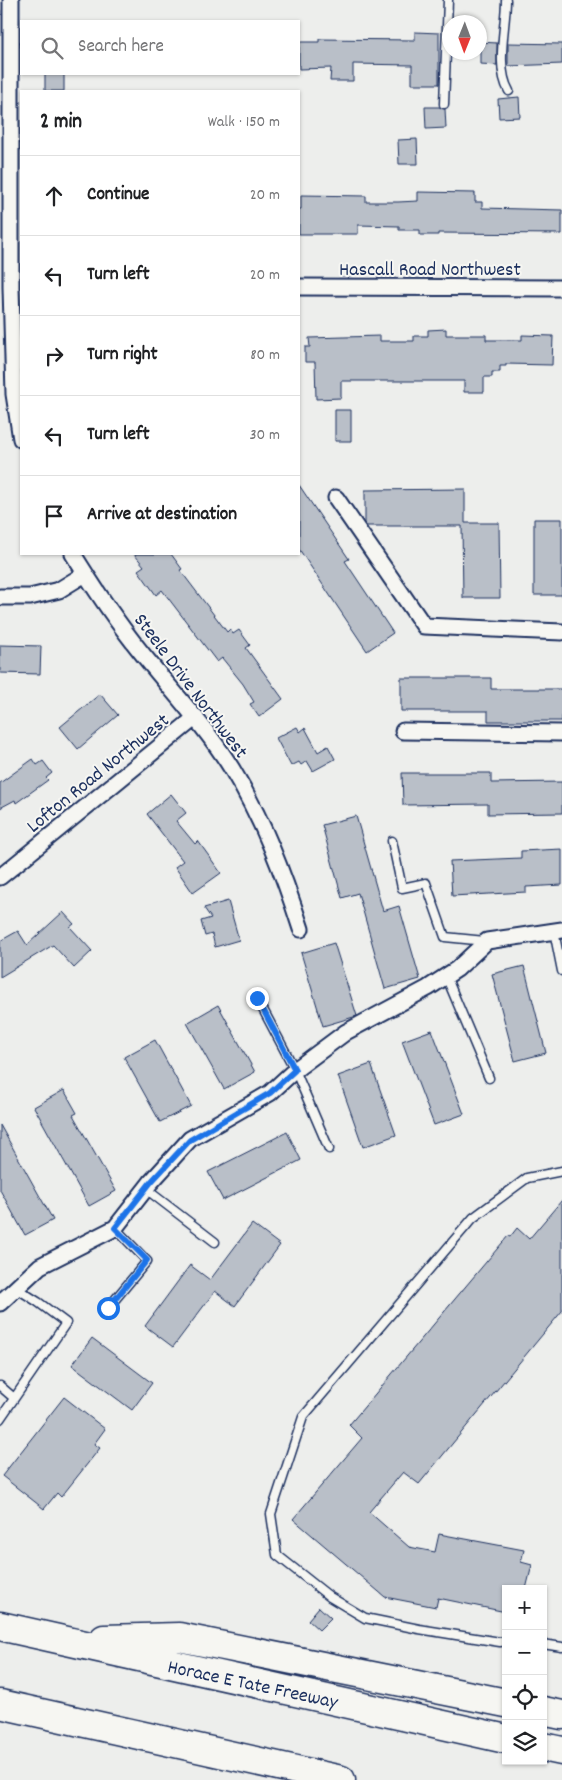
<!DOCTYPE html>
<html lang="en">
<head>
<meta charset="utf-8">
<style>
	body { margin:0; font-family:Dekko,sans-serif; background:#f2f2f2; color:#202124 }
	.controls { position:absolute; right:15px; bottom:15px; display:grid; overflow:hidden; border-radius:0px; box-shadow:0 1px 4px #0004 }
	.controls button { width:45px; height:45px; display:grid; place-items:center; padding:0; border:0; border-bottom:1px solid #e0e0e0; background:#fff; color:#202124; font:25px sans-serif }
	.compass { position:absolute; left:442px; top:15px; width:45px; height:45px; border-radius:50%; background:#fff; box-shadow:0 1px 4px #0004; rotate:181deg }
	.stop { position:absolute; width:15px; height:15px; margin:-11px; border:4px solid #1a73e8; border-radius:50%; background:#fff }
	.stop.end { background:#1a73e8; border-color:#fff; box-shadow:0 1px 5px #0008 }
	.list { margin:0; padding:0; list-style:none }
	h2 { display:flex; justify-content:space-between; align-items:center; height:65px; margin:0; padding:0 20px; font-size:21px }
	h2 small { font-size:16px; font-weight:400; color:#757577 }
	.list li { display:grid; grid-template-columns:32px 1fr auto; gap:15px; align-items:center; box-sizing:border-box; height:80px; padding:0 20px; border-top:1px solid #e0e0e0 }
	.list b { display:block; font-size:19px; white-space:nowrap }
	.list em { font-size:16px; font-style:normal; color:#757577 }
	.icon { flex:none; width:28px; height:28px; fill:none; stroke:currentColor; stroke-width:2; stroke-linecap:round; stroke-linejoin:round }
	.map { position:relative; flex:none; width:562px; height:1780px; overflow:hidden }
	.search { position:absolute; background:#fff; box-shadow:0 1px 4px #0004; left:20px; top:20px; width:280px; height:55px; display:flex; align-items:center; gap:12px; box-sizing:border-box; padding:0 18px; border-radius:0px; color:#757577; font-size:19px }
	.panel { position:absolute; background:#fff; box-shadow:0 1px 4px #0004; left:20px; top:90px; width:280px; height:465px; border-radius:0px }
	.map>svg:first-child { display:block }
	.building { fill:#b9bfc8; stroke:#1b2f5e }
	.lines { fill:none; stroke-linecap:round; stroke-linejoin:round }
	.lane-casing { stroke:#1b2f5e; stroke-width:11 }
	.street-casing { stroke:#1b2f5e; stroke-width:19 }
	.highway-casing { stroke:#1b2f5e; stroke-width:31 }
	.lane { stroke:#f6f6f2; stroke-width:8 }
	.street { stroke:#f6f6f2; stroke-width:15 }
	.highway { stroke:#f6f6f2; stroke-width:28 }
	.route { stroke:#1a73e8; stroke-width:6 }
	.labels { text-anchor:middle; stroke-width:4; stroke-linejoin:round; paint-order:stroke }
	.street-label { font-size:20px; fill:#1b2f5e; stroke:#f6f6f2 }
</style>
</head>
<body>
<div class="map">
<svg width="562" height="1780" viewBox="0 0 562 1780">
	<rect width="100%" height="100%" fill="#edeeec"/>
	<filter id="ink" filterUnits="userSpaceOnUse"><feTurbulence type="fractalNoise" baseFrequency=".02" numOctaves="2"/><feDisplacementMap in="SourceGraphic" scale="10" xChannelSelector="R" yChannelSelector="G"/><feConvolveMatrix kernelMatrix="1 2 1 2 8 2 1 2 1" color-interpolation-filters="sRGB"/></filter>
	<g filter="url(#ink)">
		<path class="building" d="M415,32L439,33V84H412V65L353,64V81H330L331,68L299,69V42H319V39L415,40Z
			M480,42L497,43V65L480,64Z
			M508,43L562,44V64L508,66Z
			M45,74H64V91H45Z
			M519,97L520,117L499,118L498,99Z
			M425,107H439L445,109L446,128L426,129Z
			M417,139L418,164H399L398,140Z
			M418,192L475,193V202H482V208L562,210V234L438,233V235H420V230H399V226L358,225V234H299V209H301V195L366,196V202H398L418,201Z
			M446,329V335H486V340H522V335L553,336L552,365L506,364V366H500V372H492V377H484V392H464V381H341V398L316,399L315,362H305V347H310L309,338L380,336V341H414V336H428V330Z
			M335,410H351V441H335Z
			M299,485L349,559L345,561L393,633L367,651L299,549Z
			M465,489V523H499L500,598H463L462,526H366L365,523V490Z
			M534,519H562V595H534Z
			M134,554H171L182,569L180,570L227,632L230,629L233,634L239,630L250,645L246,648L283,699L259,717L250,704L254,702L243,684L222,658L217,662L162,590L156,595L138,570L144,566Z
			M0,645L41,646L40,674L0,673Z
			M401,678H491V689H562V721H488V711H401Z
			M100,694L118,715L78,749L60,727Z
			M297,727L300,732L305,728L318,752L328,746L335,759L313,771L307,761L301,765L299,762L291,766L276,738Z
			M33,759L37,765L43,761L52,773L46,778L48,780L16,803L15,800L0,808V783Z
			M402,773H491V783L562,782V813L488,814V804L403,805Z
			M171,794L186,813L176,821L195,844L198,841L221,873L193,893L175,867L183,861L147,814Z
			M356,816L383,911L399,906L420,979L385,989L358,893L342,898L322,825Z
			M562,849V885L526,887V892L452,896L450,861L521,858V851Z
			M228,901L239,940L215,947L212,934L205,936L201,921L211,918L204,908Z
			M63,912L74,924L70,927L92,951L74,968L53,945L0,977V941L18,931L27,945Z
			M334,943L357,1016L323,1026L301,953Z
			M524,966L546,1053L515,1061L492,974Z
			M218,1005L255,1072L224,1089L187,1023Z
			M432,1030L464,1114L434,1125L402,1041Z
			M155,1040L191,1106L160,1122L124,1057Z
			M371,1064L396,1135L363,1147L338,1076Z
			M64,1090L77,1113L73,1115L116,1191L89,1206L34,1107Z
			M0,1125L53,1220L25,1235L0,1190Z
			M287,1132L301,1160L223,1200L208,1172Z
			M562,1200V1311L419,1484L403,1472L369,1512L409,1547L435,1552L439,1534L524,1550L521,1562L532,1565L526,1589H506V1612L438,1598L436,1607L385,1597L293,1519L362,1438L349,1425L508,1236L510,1237L517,1228L529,1239Z
			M252,1224L280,1245L235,1306L215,1291L173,1347L145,1326L190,1265L210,1280Z
			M92,1338L152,1383L132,1410L72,1365Z
			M64,1397L105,1429L94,1444L100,1448L61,1497L57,1493L44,1509L2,1476Z
			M319,1607L331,1618L319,1630L308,1620Z"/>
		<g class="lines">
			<g class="lane-casing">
				<path id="lane" d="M506,0C506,27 495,67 509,91
					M444,104L448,0
					M392,841L402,888L426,883L445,937L485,941
					M554,931L562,971
					M446,976L489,1078
					M257,998L295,1070L329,1149
					M146,1189L215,1242
					M108,1308L147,1261L115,1228
					M0,1386L14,1398
					M0,1419L66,1323L38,1302L16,1288
					M506,1641L500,1642L419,1629L365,1618L330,1597L277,1555L271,1514L303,1417L473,1218L527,1178L562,1171
					M543,1644L562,1647"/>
			</g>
			<g class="street-casing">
				<path id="street" d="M11,0V287L14,394L21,439
					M299,287L562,288
					M336,498L424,626L562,632
					M73,554C91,583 110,612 130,638C164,683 203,722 232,769C263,820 283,873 301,929
					M0,597H30L59,590L85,574
					M403,731L562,733
					M0,877L196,717
					M0,1303L40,1266L115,1228L151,1182L190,1139L270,1093L295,1070L346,1032L428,988L457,969L487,941L562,930"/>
			</g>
			<g class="highway-casing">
				<path id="highway" d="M0,1626L506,1739
					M104,1639L179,1637L506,1703
					M0,1704L341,1780
					M543,1711L562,1715
					M543,1747L562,1751"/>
			</g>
			<use href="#lane" class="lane"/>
			<use href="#street" class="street"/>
			<use href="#highway" class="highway"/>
		</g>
	</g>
	<g class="lines" filter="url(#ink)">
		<path class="route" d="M108,1308L147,1260L115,1228L151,1182L190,1140L270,1093L295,1070L257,998"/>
	</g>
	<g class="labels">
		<g class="street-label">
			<text x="430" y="275">Hascall Road Northwest</text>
			<text transform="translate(192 685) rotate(53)" y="7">Steele Drive Northwest</text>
			<text transform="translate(97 772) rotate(-39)" y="7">Lofton Road Northwest</text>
			<text transform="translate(253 1683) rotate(12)" y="7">Horace E Tate Freeway</text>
		</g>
	</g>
</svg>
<div class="controls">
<button>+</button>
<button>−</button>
<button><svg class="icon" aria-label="locate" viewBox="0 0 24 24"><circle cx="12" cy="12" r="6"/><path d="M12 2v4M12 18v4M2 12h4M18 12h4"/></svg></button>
<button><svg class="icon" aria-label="layers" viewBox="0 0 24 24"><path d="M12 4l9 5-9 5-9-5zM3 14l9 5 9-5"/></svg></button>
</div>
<svg class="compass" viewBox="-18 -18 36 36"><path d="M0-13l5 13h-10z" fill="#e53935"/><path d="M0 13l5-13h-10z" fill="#757577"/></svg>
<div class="stop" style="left:108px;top:1308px"></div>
<div class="stop end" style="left:257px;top:998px"></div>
<div class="search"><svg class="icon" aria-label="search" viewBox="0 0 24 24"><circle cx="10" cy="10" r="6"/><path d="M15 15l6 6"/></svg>Search here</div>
<section class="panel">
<h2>2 min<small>Walk · 150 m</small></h2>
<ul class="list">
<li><svg class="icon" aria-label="ahead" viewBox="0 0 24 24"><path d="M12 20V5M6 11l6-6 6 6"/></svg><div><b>Continue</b></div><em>20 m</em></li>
<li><svg class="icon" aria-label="left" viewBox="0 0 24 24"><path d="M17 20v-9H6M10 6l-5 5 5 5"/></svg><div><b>Turn left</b></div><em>20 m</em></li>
<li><svg class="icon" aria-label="right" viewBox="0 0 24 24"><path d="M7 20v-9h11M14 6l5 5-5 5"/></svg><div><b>Turn right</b></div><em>80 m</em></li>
<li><svg class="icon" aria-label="left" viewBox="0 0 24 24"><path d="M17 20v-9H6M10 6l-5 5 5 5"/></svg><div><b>Turn left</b></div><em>30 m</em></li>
<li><svg class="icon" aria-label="arrive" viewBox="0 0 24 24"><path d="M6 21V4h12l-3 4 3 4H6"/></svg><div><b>Arrive at destination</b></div></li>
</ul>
</section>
</div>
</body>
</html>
